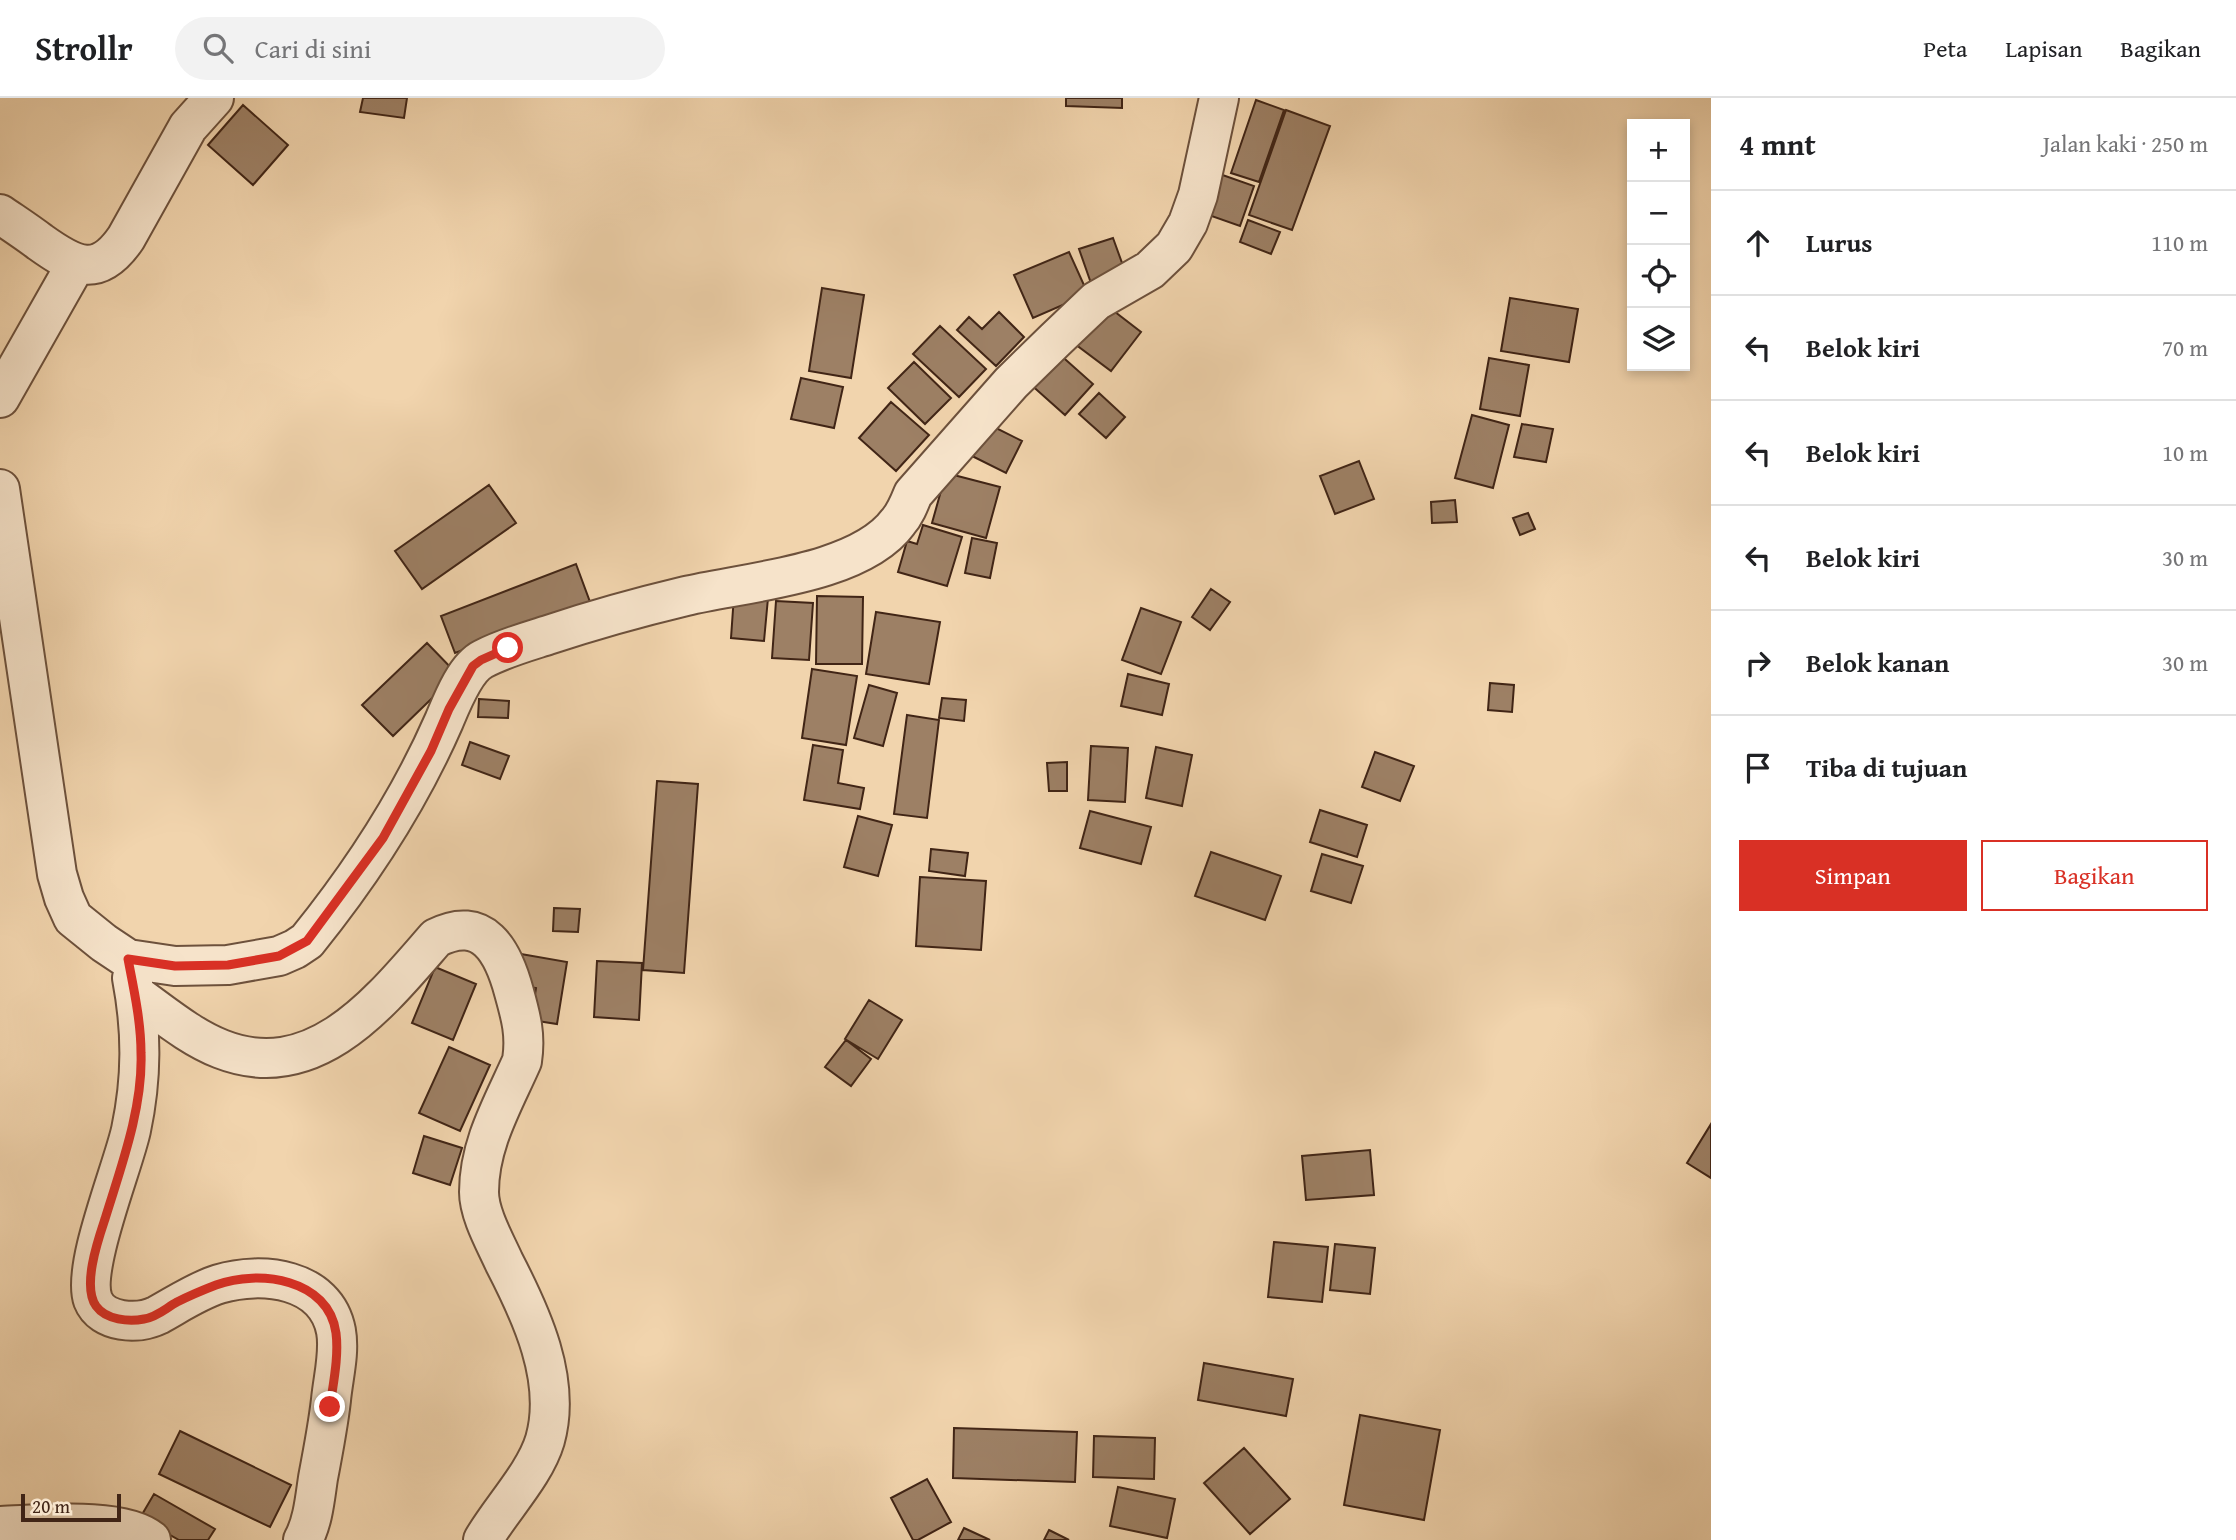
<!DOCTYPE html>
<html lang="id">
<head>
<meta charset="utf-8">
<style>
	body { margin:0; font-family:"Gentium Book Plus",serif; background:#f2f2f2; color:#202124 }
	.controls { position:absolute; right:21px; top:21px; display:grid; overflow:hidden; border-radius:0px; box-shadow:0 4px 10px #0003 }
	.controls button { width:63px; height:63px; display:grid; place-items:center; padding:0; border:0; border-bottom:2px solid #e0e0e0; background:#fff; color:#202124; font:35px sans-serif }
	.scale { position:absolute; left:21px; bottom:18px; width:100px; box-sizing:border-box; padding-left:7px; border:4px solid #412516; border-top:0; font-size:19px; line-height:24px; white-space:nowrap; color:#412516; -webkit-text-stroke:5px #f6e3ca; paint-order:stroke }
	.stop { position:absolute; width:21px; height:21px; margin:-16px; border:5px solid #d93025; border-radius:50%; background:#fff }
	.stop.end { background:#d93025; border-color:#fff; box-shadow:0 2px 7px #0008 }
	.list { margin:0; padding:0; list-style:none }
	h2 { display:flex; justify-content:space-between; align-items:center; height:91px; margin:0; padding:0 28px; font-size:30px }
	h2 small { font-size:23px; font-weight:400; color:#757577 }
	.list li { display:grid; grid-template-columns:46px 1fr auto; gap:21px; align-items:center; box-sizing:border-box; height:105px; padding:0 28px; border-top:2px solid #e0e0e0 }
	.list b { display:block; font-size:26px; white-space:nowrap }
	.list em { font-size:23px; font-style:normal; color:#757577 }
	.actions { display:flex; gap:14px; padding:21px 28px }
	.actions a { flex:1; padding:16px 0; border:2px solid #d93025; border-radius:0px; text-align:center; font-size:24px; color:#d93025 }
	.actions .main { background:#d93025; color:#fff }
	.icon { flex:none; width:38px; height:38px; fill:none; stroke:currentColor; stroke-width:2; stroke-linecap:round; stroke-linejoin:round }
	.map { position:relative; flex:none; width:1711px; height:1442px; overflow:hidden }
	header { display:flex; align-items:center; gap:42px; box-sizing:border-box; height:98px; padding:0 35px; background:#fff; border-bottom:2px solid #e0e0e0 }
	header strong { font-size:33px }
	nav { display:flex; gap:38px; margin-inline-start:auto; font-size:24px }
	.search { width:490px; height:63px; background:#f2f2f2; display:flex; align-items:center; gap:18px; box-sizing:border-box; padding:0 24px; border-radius:38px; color:#757577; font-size:26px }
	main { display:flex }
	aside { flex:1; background:#fff }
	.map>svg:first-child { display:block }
	.building { fill:#9d8065; stroke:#412516; stroke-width:2 }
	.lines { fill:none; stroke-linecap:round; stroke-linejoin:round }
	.minor-casing { stroke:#6d513c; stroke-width:42 }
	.minor { stroke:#f6e3ca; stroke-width:38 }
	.route { stroke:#d93025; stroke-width:9 }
</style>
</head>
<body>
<header>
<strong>Strollr</strong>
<div class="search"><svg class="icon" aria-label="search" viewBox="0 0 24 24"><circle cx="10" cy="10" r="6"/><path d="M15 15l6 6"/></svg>Cari di sini</div>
<nav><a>Peta</a><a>Lapisan</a><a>Bagikan</a></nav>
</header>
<main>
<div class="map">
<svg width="1711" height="1442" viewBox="0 0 1711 1442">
	<rect width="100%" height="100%" fill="#f1d4ad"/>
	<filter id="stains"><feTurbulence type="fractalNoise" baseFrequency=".00286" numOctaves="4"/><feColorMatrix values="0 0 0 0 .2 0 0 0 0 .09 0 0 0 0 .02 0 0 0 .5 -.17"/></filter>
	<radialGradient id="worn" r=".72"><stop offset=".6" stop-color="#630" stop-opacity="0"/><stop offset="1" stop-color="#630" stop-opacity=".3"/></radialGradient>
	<path class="building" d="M363,0H407L404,20L360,14Z
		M1066,0H1122V10L1066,8Z
		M1256,2L1284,12L1259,84L1231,75Z
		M243,7L288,47L253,87L208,47Z
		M1286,12L1330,28L1292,132L1249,117Z
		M1214,74L1254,88L1240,128L1200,114Z
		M1248,122L1280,134L1271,156L1240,144Z
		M1113,140L1126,176L1092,188L1079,151Z
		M1069,154L1088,196L1033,220L1014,177Z
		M822,190L864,197L851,280L809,273Z
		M1510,200L1578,211L1569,264L1501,253Z
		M1106,207L1141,234L1111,273L1075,246Z
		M999,214L1024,239L996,268L957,232L969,219L982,231Z
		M940,228L986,271L959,299L913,256Z
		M1057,254L1093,286L1065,317L1029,285Z
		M1489,260L1529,267L1520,318L1480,311Z
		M914,264L951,300L925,326L888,290Z
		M801,280L843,289L834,330L791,321Z
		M1099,295L1125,319L1106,340L1079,316Z
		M891,304L929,337L896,373L859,340Z
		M1472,317L1509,327L1493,390L1455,380Z
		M988,326L1022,343L1006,375L972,358Z
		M1522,326L1553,331L1546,364L1514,359Z
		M1359,363L1374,401L1335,416L1320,378Z
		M946,375L1000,389L986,440L932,425Z
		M489,387L516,425L422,491L395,453Z
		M1455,402L1457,424L1432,425L1431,404Z
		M1528,415L1535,431L1520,437L1513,420Z
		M923,427L962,439L947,488L898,474L907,443L917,446Z
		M972,440L997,445L990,480L965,475Z
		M576,466L590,504L455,555L441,518Z
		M1211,491L1230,504L1210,532L1192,519Z
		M734,497L768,500L764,543L731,540Z
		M817,498L863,499L862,566H816Z
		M776,503L813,505L809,562L772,560Z
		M1141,510L1181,524L1161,576L1122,562Z
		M876,514L940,524L929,586L866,576Z
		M427,545L457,576L393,638L362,607Z
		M812,571L857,578L846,647L802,640Z
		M1128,576L1169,586L1162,617L1121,608Z
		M1490,585L1514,587L1512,614L1488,612Z
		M869,587L897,595L883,648L854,640Z
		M942,600L966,602L964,623L939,620Z
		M479,601L509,603L508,620L478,619Z
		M907,617L939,622L927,720L894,716Z
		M470,644L509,658L500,681L462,667Z
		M813,647L843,652L838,685L864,690L860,711L804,702Z
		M1091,648L1128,650L1125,704L1088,702Z
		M1156,649L1192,657L1182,708L1146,700Z
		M1375,654L1414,668L1400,703L1362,689Z
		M1067,664V693H1049L1047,665Z
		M657,683L698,686L684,875L643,872Z
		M1320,712L1367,727L1357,759L1310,744Z
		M1090,713L1151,729L1141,766L1080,750Z
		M858,718L892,727L878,778L844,769Z
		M931,751L968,755L965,778L929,773Z
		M1211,754L1281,778L1265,822L1195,798Z
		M1322,756L1363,768L1351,805L1311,793Z
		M920,779L986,783L981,852L916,848Z
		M554,810L580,811L578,834L553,833Z
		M521,856L567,864L557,926L531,922L536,890L516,887Z
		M597,863L642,865L639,922L594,919Z
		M435,869L476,886L453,942L412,925Z
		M869,902L902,922L878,961L845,941Z
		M846,942L871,961L851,988L825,969Z
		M449,949L490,967L460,1033L419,1015Z
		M1711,1026V1080L1687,1065Z
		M424,1038L462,1050L450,1087L413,1075Z
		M1370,1052L1374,1097L1306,1102L1302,1058Z
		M1274,1144L1328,1149L1322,1204L1268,1199Z
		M1335,1146L1375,1150L1370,1196L1330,1192Z
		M1204,1265L1293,1281L1286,1318L1198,1302Z
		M1360,1317L1440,1332L1424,1422L1344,1407Z
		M954,1330L1077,1334L1075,1384L953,1380Z
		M180,1333L291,1387L270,1429L159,1376Z
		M1094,1338L1155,1340L1154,1381L1093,1379Z
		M1244,1350L1290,1401L1250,1436L1204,1385Z
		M927,1381L951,1424L918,1442H913L891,1400Z
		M1118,1389L1175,1401L1167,1440L1110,1428Z
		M154,1396L215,1431L208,1442H179L140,1420Z
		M964,1430L990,1442H958Z
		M1049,1432L1069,1442H1044Z"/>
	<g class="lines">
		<g class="minor-casing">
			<path id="minor" d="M0,116C13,125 27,134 40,144C75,169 98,181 126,140L188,29L214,0
				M0,300L76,166
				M0,391L57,776L64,800L73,820L104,845L128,861L175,868L228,867L279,858L295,851L307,843C362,775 409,703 444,623C452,604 465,570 483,561C504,550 526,544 548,537C593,522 640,509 686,498C746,484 860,476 898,424C905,416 909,406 913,396L1011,285L1055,242L1096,203L1150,172L1174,149L1188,125L1198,97L1219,0
				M132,880C142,933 142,980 131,1032C123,1069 81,1170 93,1202C102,1225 138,1227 158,1217C178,1206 197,1193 219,1186C262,1173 326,1180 336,1233C340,1255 333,1280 331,1302C328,1328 323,1354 318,1380C315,1400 313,1424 303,1442
				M135,896C162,915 190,939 221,951C315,988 381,903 436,840C483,816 503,853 514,894C521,919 526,937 522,963C503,1006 479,1046 479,1094C479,1116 495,1144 504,1164C531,1216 562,1282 545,1342C535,1376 501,1411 483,1442
				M0,1428C38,1427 122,1418 151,1442"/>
		</g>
		<use href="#minor" class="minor"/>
	</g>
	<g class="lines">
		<path class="route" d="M330,1309C333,1286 339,1259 336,1235C329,1181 259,1171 216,1187C203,1192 189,1198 177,1204C166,1210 157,1219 144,1221C129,1224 106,1222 96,1208C82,1188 98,1142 105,1121C121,1069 143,1010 141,955C141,924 134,892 128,861L175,868L228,867L279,858L307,843L383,740L431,653L449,611L473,568L481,562L508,550"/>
	</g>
	<rect width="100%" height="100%" filter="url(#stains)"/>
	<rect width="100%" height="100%" fill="url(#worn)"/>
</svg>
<div class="controls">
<button>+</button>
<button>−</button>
<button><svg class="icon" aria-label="locate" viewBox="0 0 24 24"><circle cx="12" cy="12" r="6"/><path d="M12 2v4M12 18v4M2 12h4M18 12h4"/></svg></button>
<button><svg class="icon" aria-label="layers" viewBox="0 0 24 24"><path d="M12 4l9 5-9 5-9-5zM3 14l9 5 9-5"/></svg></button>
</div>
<div class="scale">20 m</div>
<div class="stop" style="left:508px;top:550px"></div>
<div class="stop end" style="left:330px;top:1309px"></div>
</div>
<aside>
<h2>4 mnt<small>Jalan kaki · 250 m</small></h2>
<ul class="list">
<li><svg class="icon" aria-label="ahead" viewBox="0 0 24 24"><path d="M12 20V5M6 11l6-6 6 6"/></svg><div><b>Lurus</b></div><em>110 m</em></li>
<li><svg class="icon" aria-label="left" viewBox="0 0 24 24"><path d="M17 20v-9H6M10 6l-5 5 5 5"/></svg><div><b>Belok kiri</b></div><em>70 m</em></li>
<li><svg class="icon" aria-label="left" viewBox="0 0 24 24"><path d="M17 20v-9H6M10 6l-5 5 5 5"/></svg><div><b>Belok kiri</b></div><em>10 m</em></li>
<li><svg class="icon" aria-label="left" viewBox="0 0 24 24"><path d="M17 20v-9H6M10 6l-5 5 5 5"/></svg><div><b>Belok kiri</b></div><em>30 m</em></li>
<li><svg class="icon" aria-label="right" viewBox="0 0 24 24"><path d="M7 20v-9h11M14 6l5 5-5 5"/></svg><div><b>Belok kanan</b></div><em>30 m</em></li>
<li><svg class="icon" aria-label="arrive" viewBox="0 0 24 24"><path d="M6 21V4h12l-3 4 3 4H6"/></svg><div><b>Tiba di tujuan</b></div></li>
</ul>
<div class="actions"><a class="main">Simpan</a><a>Bagikan</a></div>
</aside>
</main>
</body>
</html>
